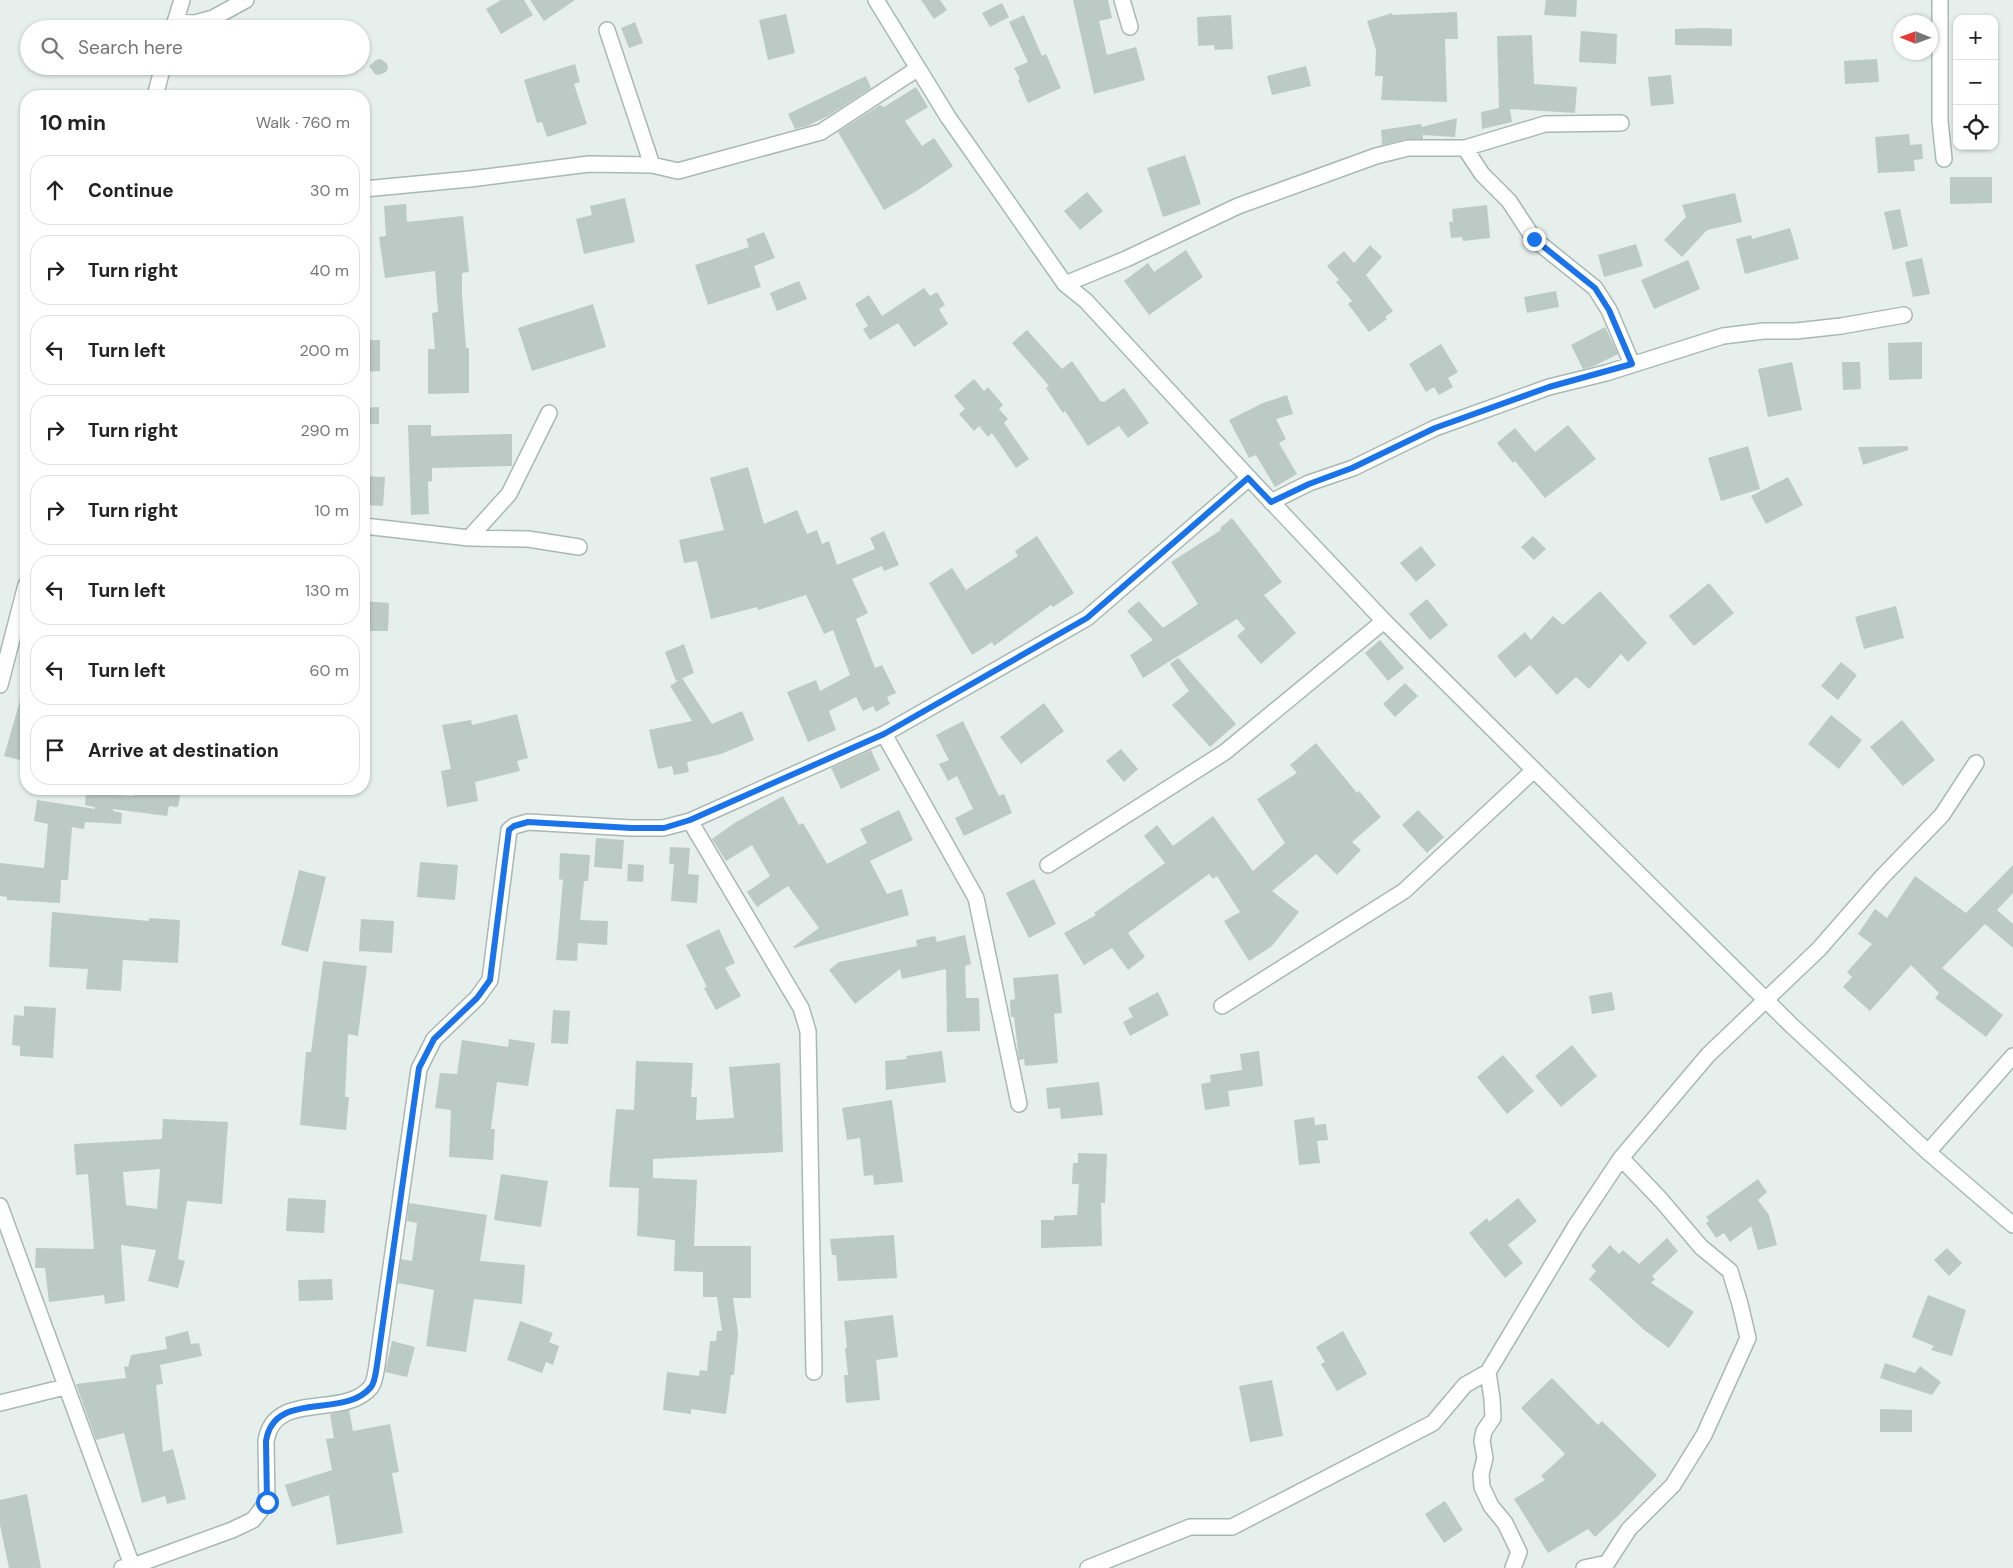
<!DOCTYPE html>
<html lang="en">
<head>
<meta charset="utf-8">
<style>
	body { margin:0; font-family:"DM Sans",sans-serif; background:#f6f6f6; color:#222 }
	.controls { position:absolute; right:15px; top:15px; display:grid; overflow:hidden; border-radius:10px; box-shadow:0 1px 4px #0004 }
	.controls button { width:45px; height:45px; display:grid; place-items:center; padding:0; border:0; border-bottom:1px solid #e0e0e0; background:#fff; color:#222; font:25px sans-serif }
	.compass { position:absolute; left:1893px; top:15px; width:45px; height:45px; border-radius:50%; background:#fff; box-shadow:0 1px 4px #0004; rotate:271deg }
	.stop { position:absolute; width:15px; height:15px; margin:-11px; border:4px solid #1a73e8; border-radius:50%; background:#fff }
	.stop.end { background:#1a73e8; border-color:#fff; box-shadow:0 1px 5px #0008 }
	.list { margin:0; padding:0; list-style:none }
	h2 { display:flex; justify-content:space-between; align-items:center; height:65px; margin:0; padding:0 20px; font-size:21px }
	h2 small { font-size:16px; font-weight:400; color:#767676 }
	.list li { display:grid; grid-template-columns:32px 1fr auto; gap:15px; align-items:center; box-sizing:border-box; height:70px; margin:0 10px 10px; padding:0 10px; border:1px solid #e0e0e0; border-radius:20px }
	.list b { display:block; font-size:19px; white-space:nowrap }
	.list em { font-size:16px; font-style:normal; color:#767676 }
	.icon { flex:none; width:28px; height:28px; fill:none; stroke:currentColor; stroke-width:2; stroke-linecap:round; stroke-linejoin:round }
	.map { position:relative; flex:none; width:2013px; height:1568px; overflow:hidden }
	.search { position:absolute; background:#fff; box-shadow:0 1px 4px #0004; left:20px; top:20px; width:350px; height:55px; display:flex; align-items:center; gap:12px; box-sizing:border-box; padding:0 18px; border-radius:28px; color:#767676; font-size:19px }
	.panel { position:absolute; background:#fff; box-shadow:0 1px 4px #0004; left:20px; top:90px; width:350px; height:705px; border-radius:20px }
	.map>svg:first-child { display:block }
	.building { fill:#bbcac4; fill-rule:evenodd }
	.lines { fill:none; stroke-linecap:round; stroke-linejoin:round }
	.street-casing { stroke:#a8b8b2; stroke-width:18 }
	.secondary-casing { stroke:#a4bbb3; stroke-width:18 }
	.street { stroke:#fff; stroke-width:15 }
	.secondary { stroke:#fff; stroke-width:15 }
	.route { stroke:#1a73e8; stroke-width:6 }
</style>
</head>
<body>
<div class="map">
<svg width="2013" height="1568" viewBox="0 0 2013 1568">
	<rect width="100%" height="100%" fill="#e6efeb"/>
	<path class="building" d="M501,0H524L533,15L501,34L486,9Z
		M530,0H575L544,21Z
		M921,0H940L947,10L934,19Z
		M1073,0H1108L1112,18L1099,21L1107,55L1136,47L1145,80L1094,94Z
		M1546,0H1577L1576,17L1544,15Z
		M1002,3L1009,17L990,27L982,13Z
		M1457,12L1458,39H1445L1447,102L1381,100L1383,76H1375L1376,50L1367,21L1392,13V15Z
		M786,14L795,53L768,60L759,20Z
		M1024,15L1042,56L1046,54L1061,88L1028,103L1018,80L1020,79L1014,68L1028,62L1009,22Z
		M1231,15L1233,49L1215,50L1214,45L1198,46L1197,17Z
		M635,22L643,43L629,48L621,28Z
		M1704,28L1732,29V46L1675,45V29Z
		M1581,31L1617,34L1616,64L1579,62Z
		M1532,35L1534,84L1577,87L1575,113L1510,109L1512,122L1482,129L1481,112L1499,108L1497,36Z
		M381,59L387,64L388,68L386,72L379,75L375,74L369,66L376,60Z
		M1877,59L1879,82L1845,84L1844,61Z
		M575,64L580,82L574,84L587,124L547,137L542,122L537,123L524,80Z
		M1306,66L1311,86L1272,95L1267,76Z
		M1671,75L1674,104L1651,106L1648,77Z
		M866,76L871,88L828,116L807,126L795,129L788,114Z
		M916,87L928,107L905,121L922,146L934,138L953,166L915,192L884,210L838,132L880,105L884,107Z
		M1457,118L1455,137L1423,135V139H1406L1382,145L1381,130L1421,124L1422,127Z
		M1909,134L1910,145L1922,144L1923,159L1914,160L1915,171L1878,173L1875,137Z
		M1185,155L1201,204L1163,217L1147,168Z
		M1950,177H1992V203L1950,204Z
		M1087,192L1103,211L1080,230L1064,211Z
		M1735,193L1742,222L1707,230L1682,257L1664,240L1686,217L1682,205Z
		M625,198L635,242L584,254L576,219L592,215L590,206Z
		M406,204L407,222L463,216L469,272L462,273V294L466,348H469V393L428,394V349H435L432,313L438,312L435,271L385,278L379,237L386,236L384,206Z
		M1487,205L1490,238L1463,241L1462,237L1451,238L1449,222H1453L1452,209Z
		M1900,209L1908,246L1893,250L1884,212Z
		M1790,228L1799,259L1745,274L1736,239L1751,235L1752,239Z
		M764,232L775,258L754,266L761,287L708,305L695,265L749,247L746,239Z
		M1636,244L1643,266L1604,277L1598,255Z
		M1370,245L1382,257L1366,275L1393,311L1385,317L1387,319L1369,332L1348,304L1352,301L1336,282L1339,280L1327,266L1344,251L1354,263Z
		M1186,250L1203,277L1149,315L1124,281L1148,263L1154,272Z
		M1922,258L1930,294L1913,297L1905,262Z
		M1688,260L1700,289L1654,309L1641,280Z
		M799,281L807,299L777,311L770,293Z
		M924,288L930,296L937,292L945,305L939,309L948,324L914,347L898,323L870,340L863,329L868,326L855,304L869,295L882,316Z
		M1556,291L1559,307L1527,313L1524,297Z
		M593,304L606,347L532,371L518,328Z
		M1605,327L1618,354L1594,366L1583,369L1571,345Z
		M1027,330L1062,369L1072,361L1101,402L1102,401L1104,402L1124,388L1149,423L1128,438L1119,426L1088,446L1065,411L1063,413L1046,388L1049,386L1012,343Z
		M364,340H380V371L364,372Z
		M1922,342V379L1889,380L1888,343Z
		M1441,344L1458,372L1448,378L1453,387L1439,395L1434,387L1426,392L1409,364Z
		M1792,362L1802,410L1768,417L1758,369Z
		M1842,362H1860L1861,389L1843,390Z
		M974,379L984,391L988,387L1003,405L999,409L1008,419L1004,423L1029,459L1016,468L992,433L988,437L979,426L974,431L959,414L965,409L954,396Z
		M1287,395L1293,414L1276,419L1286,439L1279,443L1297,474L1275,487L1256,455L1249,458L1229,420L1263,403Z
		M379,407V424H364V408Z
		M408,425H431V436L512,434V466L432,468V481L428,482L429,514L411,515Z
		M1568,425L1596,459L1545,498L1515,461L1513,463L1497,443L1515,428L1535,452Z
		M1748,446L1760,489L1721,501L1708,458Z
		M1908,446V450L1863,465L1858,447Z
		M748,467L764,524L797,510L807,534L817,530L822,544L829,541L837,565L875,549L870,538L884,531L899,565L884,571L882,566L852,579L868,613L856,619L875,668L882,665L896,693L887,697L890,704L876,712L873,706L863,711L856,697L829,711L836,730L808,742L787,692L816,680L820,691L850,675L833,630L824,634L806,595L758,610L757,607L711,619L697,561L684,563L679,540L724,530L710,478Z
		M364,476L385,477L383,506L364,505Z
		M1788,477L1803,505L1766,524L1751,496Z
		M1232,518L1282,582L1264,595L1296,633L1261,664L1237,636L1245,629L1237,619L1143,678L1130,655L1153,640L1127,611L1139,601L1163,628L1198,604L1171,562L1221,530L1220,528Z
		M1037,536L1074,593L1053,607L1051,605L994,646L992,642L972,655L929,583L952,568L966,590L1018,556L1015,551Z
		M1533,536L1546,549L1534,560L1521,547Z
		M1421,546L1436,565L1416,582L1400,563Z
		M1709,583L1734,613L1694,646L1669,616Z
		M1600,591L1647,643L1628,662L1621,654L1589,689L1576,677L1557,695L1530,665L1515,678L1497,656L1525,632L1531,640L1553,616L1563,625Z
		M1427,599L1448,625L1430,640L1409,614Z
		M364,601L389,603L388,631H364Z
		M1896,606L1904,638L1864,649L1855,617Z
		M1380,640L1404,668L1388,681L1365,653Z
		M684,644L694,673L676,681L665,652Z
		M1178,658L1236,724L1210,747L1172,705L1189,691L1170,664Z
		M1841,662L1857,675L1838,700L1821,686Z
		M682,678L712,724L742,711L754,740L721,754L687,762L689,772L674,775L672,766L658,769L649,730L692,721L670,686Z
		M1405,683L1418,696L1395,717L1383,704Z
		M22,694L26,695V737L20,760L4,756Z
		M1044,703L1064,731L1021,764L1000,737Z
		M517,714L528,758L517,761L520,771L475,782L478,801L447,807L441,771L451,769L442,725L471,720L472,725Z
		M1831,715L1862,740L1839,769L1808,744Z
		M1902,720L1935,760L1903,786L1870,747Z
		M963,721L999,796L1004,794L1012,813L964,836L955,818L973,809L957,776L948,781L939,764L949,760L936,735Z
		M1316,743L1357,793L1359,791L1381,817L1352,842L1361,850L1337,875L1316,854L1272,891L1299,912L1272,946L1249,961L1224,921L1240,912L1217,876L1213,879L1209,874L1128,933L1145,957L1128,970L1112,948L1084,965L1064,933L1096,915L1094,913L1165,863L1144,836L1157,825L1173,846L1213,816L1253,871L1285,843L1257,799L1297,773L1290,765Z
		M1121,749L1138,769L1124,782L1106,761Z
		M871,750L880,770L841,789L831,768Z
		M134,789L181,790L178,807L169,806L167,816L113,809V811L122,813L121,824L85,822L84,829L72,827L68,880H61L60,903L7,900V897L0,896V863L44,868L48,824L34,821L37,800L95,809V807L85,805L86,793L133,796Z
		M783,796L799,825L803,823L827,864L867,843L860,829L899,810L913,840L870,861L887,894L902,889L909,915L794,948L793,947L819,928L788,886L757,907L747,892L770,876L752,845L726,861L712,839L736,822Z
		M1418,810L1444,837L1427,853L1402,825Z
		M596,838L624,840L622,869L594,867Z
		M670,847L690,848L688,874L699,875L697,903L671,901L674,864H669Z
		M560,853L590,855L588,881H584L580,920L608,921L607,945L578,943L577,961L556,960L563,880L559,879Z
		M420,862L458,865L455,900L417,897Z
		M628,864L644,865L643,882L627,881Z
		M2013,865V893L1997,910L2013,924V948L1985,924L1942,968L2003,1015L1986,1037L1935,998L1939,993L1911,965L1870,1011L1843,987L1852,977L1847,972L1872,944L1858,934L1875,909L1887,918L1915,876L1966,913Z
		M299,870L326,877L308,952L281,945Z
		M1034,879L1056,924L1029,938L1006,893Z
		M52,912L149,921V918L180,920L178,963L123,960L121,991L86,989L88,969L49,967Z
		M361,919L394,921L392,953L359,951Z
		M719,929L735,963L725,968L741,996L716,1010L704,988L707,987L686,945Z
		M965,935L971,964L965,966L966,998H979L980,1031L947,1032L946,969L902,979L900,969L855,1004L829,970L839,962L917,946L916,940L935,936L937,942Z
		M323,961L367,966L358,1036L348,1034L345,1097H349L346,1130L300,1125L306,1052H311Z
		M1058,974L1062,1013L1054,1014L1058,1063L1025,1066L1024,1059L1019,1060L1014,1017H1011L1010,1000L1015,999L1013,978Z
		M1158,992L1169,1015L1130,1036L1123,1022L1133,1017L1128,1008Z
		M1612,992L1615,1010L1592,1014L1589,996Z
		M24,1006L56,1008L53,1058L20,1056V1046L12,1045L14,1015L24,1016Z
		M553,1010L570,1011L568,1044L551,1043Z
		M509,1039L535,1043L528,1086L497,1082L491,1129H495L493,1160L449,1157L451,1110L435,1108L440,1073L457,1074L462,1040L508,1047Z
		M1572,1045L1597,1076L1561,1107L1535,1076Z
		M942,1051L946,1082L886,1090L885,1061L907,1059L906,1056Z
		M1259,1051L1263,1086L1228,1091L1230,1106L1205,1110L1201,1084L1211,1082L1210,1075L1242,1070L1240,1054Z
		M1503,1055L1534,1091L1507,1114L1477,1077Z
		M636,1061L693,1063L691,1097H697L696,1120L734,1118L729,1067L780,1063L783,1152L653,1159V1178L697,1180L694,1246H751V1298H733L738,1333L734,1375H731L726,1414L691,1409V1414L663,1410L667,1372L699,1376L700,1370L707,1371L710,1341H716L717,1331H722L717,1297H703V1272L674,1271L675,1240L637,1236L639,1188L609,1187L616,1109L634,1110Z
		M1099,1082L1103,1115L1061,1119L1060,1108L1048,1109L1046,1088Z
		M892,1100L903,1182L874,1185L873,1175L864,1176L860,1138L847,1140L842,1108Z
		M1314,1117L1315,1125L1326,1124L1328,1140L1317,1141L1320,1163L1299,1165L1294,1120Z
		M163,1119L228,1122L222,1204L187,1201L178,1259L185,1261L178,1288L148,1281L156,1250L121,1245L125,1301L105,1304L104,1295L49,1302L45,1268H35L36,1248L94,1249L88,1174L76,1175L74,1144L162,1139ZM160,1169L157,1209L126,1205L123,1172Z
		M1078,1153L1107,1154L1105,1203H1101L1102,1246L1041,1248V1220H1054V1216L1077,1215L1079,1184H1072L1073,1163H1078Z
		M501,1174L548,1181L541,1227L494,1220Z
		M1758,1179L1767,1192L1758,1200L1769,1215L1777,1245L1758,1250L1751,1226L1730,1242L1724,1233L1716,1238L1706,1223L1709,1221L1706,1217Z
		M288,1198L326,1200L324,1233L286,1231Z
		M1518,1198L1537,1221L1508,1245L1523,1263L1505,1278L1469,1233L1487,1218L1489,1222Z
		M409,1203L487,1215L480,1261L525,1265L522,1304L474,1299L466,1352L426,1346L434,1290L398,1283L401,1259L412,1261L417,1223L407,1221Z
		M894,1235L897,1278L838,1281L836,1255H832L830,1239Z
		M1667,1238L1678,1251L1652,1276L1655,1279L1651,1283L1694,1312L1669,1348L1643,1329L1589,1279L1596,1271L1591,1266L1610,1245L1619,1254L1623,1250L1639,1264Z
		M1947,1248L1962,1263L1949,1276L1934,1260Z
		M332,1279L333,1300L299,1301L298,1280Z
		M1928,1295L1966,1310L1952,1356L1931,1350L1934,1346L1912,1337Z
		M893,1315L898,1357L876,1360L880,1400L846,1403L844,1375H848L845,1348L847,1347L844,1321Z
		M520,1321L553,1333L549,1342L559,1346L553,1365L546,1362L542,1373L507,1360Z
		M188,1331L191,1344L199,1343L202,1356L160,1365L163,1384L156,1385L163,1452L173,1449L186,1499L167,1504L165,1496L142,1503L124,1433L96,1440L76,1384L126,1378L124,1366L128,1367L131,1355L167,1349L165,1337Z
		M1343,1331L1367,1374L1337,1391L1321,1364L1325,1362L1316,1347Z
		M392,1341L415,1347L407,1377L385,1372Z
		M1885,1363L1915,1373L1920,1366L1941,1382L1932,1395L1880,1378Z
		M1552,1378L1598,1425L1602,1421L1657,1475L1619,1515L1595,1537L1588,1529L1548,1553L1514,1499L1545,1480L1541,1476L1565,1454L1521,1408Z
		M1272,1380L1283,1436L1250,1442L1239,1386Z
		M1880,1409L1912,1410V1432H1880Z
		M349,1410L353,1431L390,1424L399,1472L392,1473L403,1533L337,1545L329,1495L292,1507L285,1485L332,1470L326,1439L334,1438L330,1414Z
		M27,1494L41,1568H9L0,1525V1500Z
		M1445,1501L1463,1530L1444,1543L1425,1514Z"/>
	<g class="lines">
		<g class="street-casing">
			<path id="street" d="M1122,0L1130,27
				M1940,0V121L1944,159
				M175,22L195,23L213,18L246,0
				M173,29L182,0
				M607,30L652,165
				M155,96L163,66
				M1465,148L1482,174L1509,201L1534,239L1595,288L1609,310L1632,364
				M364,189L470,179L589,164L652,165L678,171L821,132L917,69
				M1065,284L1126,259L1238,206L1376,156L1408,148H1465L1545,124L1621,123
				M1271,502L1309,483L1353,468L1435,428L1549,387L1606,373L1723,336L1764,331H1796L1841,326L1904,315
				M364,526L469,538L528,539L579,547
				M469,538L509,494L549,413
				M0,685L26,585
				M884,734L976,898L1019,1104
				M690,821L801,1008L808,1031L814,1372
				M1048,865L1225,752L1384,621
				M1222,1006L1404,891L1534,770
				M1928,1152L2013,1056
				M0,1206L133,1568
				M0,1403L65,1387
				M122,1568L133,1566L232,1530L253,1520L267,1502L266,1441C274,1389 344,1420 371,1387C375,1382 376,1371 377,1365L419,1069L434,1039L477,998L490,980L509,830L514,826L528,822L631,828H663L690,821L884,734L1087,618L1249,478
				M1088,1568L1190,1527H1232L1433,1423L1465,1385L1488,1372
				M1513,1568L1519,1552L1505,1523L1491,1506L1482,1487L1481,1474L1485,1458L1482,1441L1484,1431L1493,1418L1492,1399L1488,1372L1575,1227L1621,1158L1708,1055L1819,949L1882,877L1942,815L1976,763
				M1584,1568L1607,1563L1629,1529L1673,1485L1704,1435L1748,1338L1740,1304L1730,1271L1701,1247L1661,1200L1621,1158"/>
		</g>
		<g class="secondary-casing">
			<path id="secondary" d="M876,0L948,117L1065,284L1086,301L1249,478L1384,621L1790,1024L1928,1152L2013,1225"/>
		</g>
		<use href="#street" class="street"/>
		<use href="#secondary" class="secondary"/>
	</g>
	<g class="lines">
		<path class="route" d="M267,1502L266,1441C274,1389 344,1420 371,1387C375,1382 376,1371 377,1365L419,1068L434,1039L477,998L490,980L509,830L514,826L528,822L631,828H664L690,820L884,734L1087,618L1248,478L1271,502L1309,484L1352,468L1435,428L1549,387L1632,364L1609,310L1595,288L1534,239"/>
	</g>
</svg>
<div class="controls">
<button>+</button>
<button>−</button>
<button><svg class="icon" aria-label="locate" viewBox="0 0 24 24"><circle cx="12" cy="12" r="6"/><path d="M12 2v4M12 18v4M2 12h4M18 12h4"/></svg></button>
</div>
<svg class="compass" viewBox="-18 -18 36 36"><path d="M0-13l5 13h-10z" fill="#e53935"/><path d="M0 13l5-13h-10z" fill="#767676"/></svg>
<div class="stop" style="left:267px;top:1502px"></div>
<div class="stop end" style="left:1534px;top:239px"></div>
<div class="search"><svg class="icon" aria-label="search" viewBox="0 0 24 24"><circle cx="10" cy="10" r="6"/><path d="M15 15l6 6"/></svg>Search here</div>
<section class="panel">
<h2>10 min<small>Walk · 760 m</small></h2>
<ul class="list">
<li><svg class="icon" aria-label="ahead" viewBox="0 0 24 24"><path d="M12 20V5M6 11l6-6 6 6"/></svg><div><b>Continue</b></div><em>30 m</em></li>
<li><svg class="icon" aria-label="right" viewBox="0 0 24 24"><path d="M7 20v-9h11M14 6l5 5-5 5"/></svg><div><b>Turn right</b></div><em>40 m</em></li>
<li><svg class="icon" aria-label="left" viewBox="0 0 24 24"><path d="M17 20v-9H6M10 6l-5 5 5 5"/></svg><div><b>Turn left</b></div><em>200 m</em></li>
<li><svg class="icon" aria-label="right" viewBox="0 0 24 24"><path d="M7 20v-9h11M14 6l5 5-5 5"/></svg><div><b>Turn right</b></div><em>290 m</em></li>
<li><svg class="icon" aria-label="right" viewBox="0 0 24 24"><path d="M7 20v-9h11M14 6l5 5-5 5"/></svg><div><b>Turn right</b></div><em>10 m</em></li>
<li><svg class="icon" aria-label="left" viewBox="0 0 24 24"><path d="M17 20v-9H6M10 6l-5 5 5 5"/></svg><div><b>Turn left</b></div><em>130 m</em></li>
<li><svg class="icon" aria-label="left" viewBox="0 0 24 24"><path d="M17 20v-9H6M10 6l-5 5 5 5"/></svg><div><b>Turn left</b></div><em>60 m</em></li>
<li><svg class="icon" aria-label="arrive" viewBox="0 0 24 24"><path d="M6 21V4h12l-3 4 3 4H6"/></svg><div><b>Arrive at destination</b></div></li>
</ul>
</section>
</div>
</body>
</html>
